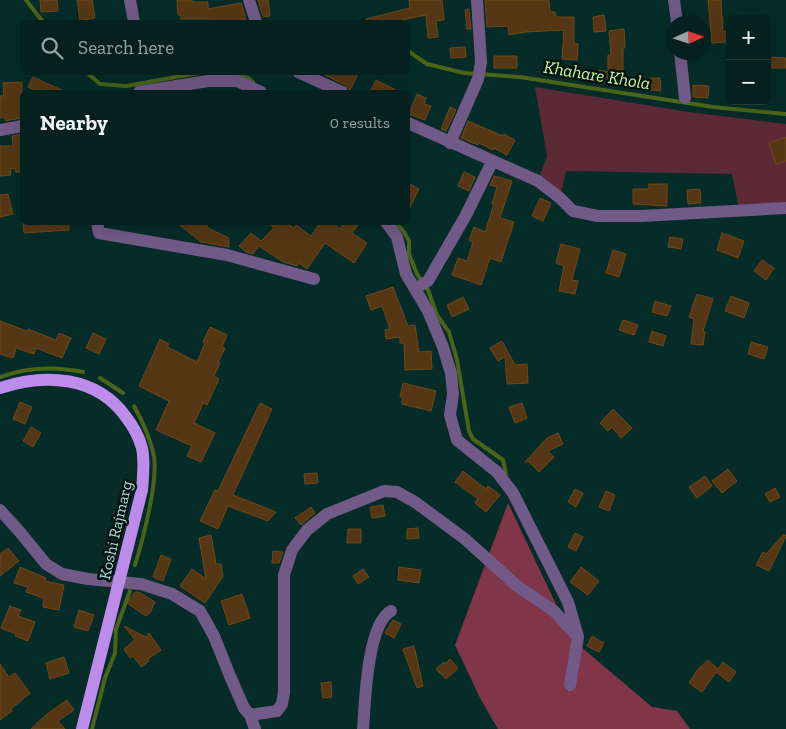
<!DOCTYPE html>
<html lang="en">
<head>
<meta charset="utf-8">
<style>
	body { margin:0; font-family:"Zilla Slab",serif; background:#122e2c; color:#f1f3f6 }
	.controls { position:absolute; right:15px; top:15px; display:grid; overflow:hidden; border-radius:8px; box-shadow:0 5px 20px #0002 }
	.controls button { width:45px; height:45px; display:grid; place-items:center; padding:0; border:0; border-bottom:1px solid #253e3d; background:#04211f; color:#f1f3f6; font:25px sans-serif }
	.compass { position:absolute; left:666px; top:15px; width:45px; height:45px; border-radius:50%; background:#04211f; box-shadow:0 5px 20px #0002; rotate:87deg }
	.list { margin:0; padding:0; list-style:none }
	h2 { display:flex; justify-content:space-between; align-items:center; height:65px; margin:0; padding:0 20px; font-size:21px }
	h2 small { font-size:16px; font-weight:400; color:#97a3a4 }
	.icon { flex:none; width:28px; height:28px; fill:none; stroke:currentColor; stroke-width:2; stroke-linecap:round; stroke-linejoin:round }
	.map { position:relative; flex:none; width:786px; height:729px; overflow:hidden }
	.search { position:absolute; background:#04211f; box-shadow:0 5px 20px #0002; left:20px; top:20px; width:390px; height:55px; display:flex; align-items:center; gap:12px; box-sizing:border-box; padding:0 18px; border-radius:8px; color:#97a3a4; font-size:19px }
	.panel { position:absolute; background:#04211f; box-shadow:0 5px 20px #0002; left:20px; top:90px; width:390px; height:135px; border-radius:8px }
	.map>svg:first-child { display:block }
	.green { fill:#5c2a36 }
	.forest { fill:#813548 }
	.lines { fill:none; stroke-linecap:round; stroke-linejoin:round }
	.stream { stroke:#4b6518; stroke-width:4 }
	.building { fill:#553715; stroke:#724815 }
	.minor { stroke:#715a87; stroke-width:12 }
	.major { stroke:#bd8ceb; stroke-width:12 }
	.labels { text-anchor:middle; stroke-width:5; stroke-linejoin:round; paint-order:stroke }
	.street-label { font-size:16px; fill:#abdfd8; stroke:#001311 }
	.water-label { font-size:18px; font-style:italic; fill:#ccf68f; stroke:#001311 }
</style>
</head>
<body>
<div class="map">
<svg width="786" height="729" viewBox="0 0 786 729">
	<rect width="100%" height="100%" fill="#052c29"/>
	<path class="green" d="M535,87L689,112L786,124V208L739,210L732,174L566,171L560,198L538,181L547,156Z"/>
	<path class="forest" d="M508,503L573,640L652,707L677,711L690,729H498L481,700L455,645Z"/>
	<g class="lines">
		<path class="stream" d="M26,0L43,22
			M408,51L427,64L464,73L520,77L713,107L786,114
			M86,72L100,84L126,86L204,72
			M226,72L248,78L253,82
			M395,222L404,232L409,241V254L417,274L428,290L437,315L449,332L457,360L469,431L473,439L503,460L506,474
			M0,377C28,367 54,366 83,372
			M100,378L123,393
			M134,406C143,422 150,438 154,456C158,483 143,539 135,565
			M92,729L105,678L115,653L116,629L130,591"/>
	</g>
	<path class="building" d="M40,0H57L58,11L41,12Z
		M77,0H92L95,18L80,21Z
		M177,0H192V2H208V9L241,3L246,19L231,22H210L209,19H181V15H178Z
		M258,0H268L270,16L263,17Z
		M409,0H442L444,20L436,21L438,37L428,38L426,15L402,20L403,22H366V19L410,8Z
		M485,0H549L550,12H555L556,17H574V43L578,44L577,60L562,59L564,30L525,32L509,35L508,26L487,27Z
		M708,0H721L723,32L726,31L727,42L712,43Z
		M469,9L471,29H467L465,10Z
		M604,15L606,31L594,32L593,17Z
		M624,29L625,48H623V70H608V55H611L609,31Z
		M465,47L466,57L451,58L450,48Z
		M494,56H517V68H494Z
		M767,57L786,58V68H767Z
		M599,70L614,73L613,84L598,82Z
		M319,72H359L350,90L345,85Z
		M33,77L66,92H40L28,87Z
		M650,78H660L661,91L651,90Z
		M376,80L400,92H370Z
		M22,82V118L5,121V117L0,118V96H4L3,83Z
		M693,85L709,86L708,98L693,97Z
		M417,94L426,98L424,104L431,106L425,120L409,114Z
		M450,107L456,110L446,131L441,129Z
		M468,121L503,136L504,134L515,140L507,155L494,148L493,150L479,143L478,145L461,138Z
		M22,134V172H16L15,168L10,169L11,175L0,176V146H13L12,136Z
		M786,137V161L776,164L769,143Z
		M464,172L475,177L469,191L458,186Z
		M494,176L512,181L500,218L514,222L501,262L490,258L481,285L452,275L458,258L467,261L473,242L469,240L474,227L485,232L494,204H492L497,187L490,185Z
		M408,183L419,189L408,211Z
		M649,184H667V206L633,204V189H649Z
		M700,189L701,203L688,204L687,190Z
		M8,194L13,214L0,217V195Z
		M540,198L551,203L543,221L532,216Z
		M23,222H69V230L24,233Z
		M176,222H209L206,227L229,238V247L201,242Z
		M321,222H332L340,229L345,222H360L352,233L367,243L354,263L325,243L307,269L299,263L297,266L283,262L259,246L253,254L246,252L239,246L251,233L261,241L274,228L269,223H286L294,228L296,225L311,236Z
		M722,233L744,241L738,258L717,250Z
		M670,237L683,239L681,249L668,247Z
		M561,244L580,249L572,280L578,281L575,294L559,291L564,266L556,263Z
		M613,250L626,254L619,277L606,273Z
		M762,260L774,268L766,280L754,271Z
		M393,287L408,326L415,325L419,352L431,351L432,369L405,370L404,343H400V337L386,339L385,330L390,329L382,306L371,310L366,296Z
		M697,294L713,299L703,331L705,332L703,345L691,344L694,319L689,317Z
		M731,296L749,303L744,318L725,311Z
		M463,297L469,309L452,317L447,305Z
		M655,301L671,306L667,316L652,312Z
		M623,320L638,325L634,335L619,330Z
		M0,321L27,331L28,329L56,340L59,333L71,338L62,358L36,348L34,354L16,348L13,358L0,354Z
		M210,327L227,335L222,347L225,348L218,362L220,363L214,376L219,379L207,405L203,403L194,423L215,433L201,462L187,456L192,446L156,430L169,401L139,386L160,339L169,344L167,347L197,362L205,343L203,342Z
		M652,331L666,336L663,346L649,342Z
		M93,333L106,339L99,354L86,348Z
		M502,341L515,365L527,364L528,383L507,384L505,357L498,361L490,348Z
		M751,342L768,347L764,359L748,354Z
		M403,383L436,391L431,411L402,404L403,397H400Z
		M20,402L32,407L25,424L13,419Z
		M260,403L272,409L233,495L276,512L268,521L228,506L218,529L200,521L215,490L218,491Z
		M522,403L527,418L515,423L509,407Z
		M613,409L632,428L621,438L612,427L608,431L600,423Z
		M31,427L41,433L33,447L23,441Z
		M558,433L563,444L548,451L554,457L539,472L528,461L525,462L547,438Z
		M728,469L737,481L722,493L712,481Z
		M463,471L486,489L488,486L500,495L486,512L475,503L478,499L455,482Z
		M317,473L318,483L305,484L304,474Z
		M705,476L712,486L697,498L689,487Z
		M775,488L780,497L770,502L765,494Z
		M575,489L583,493L576,507L568,502Z
		M606,491L615,495L609,511L599,507Z
		M383,505L385,516L372,518L370,507Z
		M311,507L315,513L301,525L295,518Z
		M418,528L419,538L407,539V529Z
		M348,529H361V543H347Z
		M575,533L583,537L576,551L568,547Z
		M784,534L786,536L769,571L756,565L763,552L766,554Z
		M211,535L216,564H221L223,576L205,603L180,586L192,569L206,579L199,538Z
		M8,548L19,561L0,576V554Z
		M273,551L283,552L279,563H272Z
		M161,555L171,559L163,581L153,577Z
		M20,567L46,578L45,581L64,585L59,610L43,607L44,598L26,592L28,587L14,583Z
		M399,567L421,570L419,583L398,580Z
		M581,567L599,581L588,595L570,582Z
		M363,569L369,577L358,584L353,576Z
		M135,592H139L155,602L150,613L146,616L127,603Z
		M242,594L250,618L229,625L221,601Z
		M10,606L21,610L18,616L35,622L28,641L15,636L16,634L1,628Z
		M79,610L94,615L88,631L74,627Z
		M393,620L401,624L394,638L385,633Z
		M124,626L146,637L149,633L161,650L148,659L149,661L141,667L133,656L130,658L124,649L135,640Z
		M592,636L604,643L599,652L587,646Z
		M414,646L423,686L417,688L403,649Z
		M64,657L69,673L50,679L46,663Z
		M450,659L458,668L446,679L436,669L444,662L445,664Z
		M708,660L718,669L723,662L736,672L729,682L716,672L702,692L689,683L698,669Z
		M0,664L9,677L15,673L30,693L11,709L12,711L0,720Z
		M331,682L332,697L323,698L321,683Z
		M67,700L74,710L58,721L65,729H31L47,714Z"/>
	<g class="lines">
		<path class="minor" d="M130,0L134,22
			M249,0L256,22
			M674,0L677,22
			M680,52L685,98
			M298,72L342,92
			M139,92L208,81H237L261,92
			M408,123L538,181L560,198L573,211L598,216H642L786,208
			M0,130L22,126
			M450,143L478,79L481,62L477,0
			M492,162L466,215L428,281L415,289L428,311L443,347L451,373L453,394L450,415L457,440L497,472L513,493L568,602L578,637L570,685
			M97,222L99,233L227,255L314,279
			M386,222L397,237L406,274L415,289
			M0,510L19,531L46,564L62,574L88,579L141,584L172,594L200,611L214,636L230,676L244,708L250,715L255,729
			M250,715L277,711L282,704L284,692V575L292,550L307,530L327,514L384,491L397,492L415,502L465,539L517,586L554,611L577,636
			M363,729C365,703 367,624 391,611"/>
		<path class="major" d="M0,388C45,373 97,376 126,417C133,426 139,437 142,448C145,462 143,476 142,490L82,729"/>
	</g>
	<g class="labels">
		<g class="street-label">
			<text transform="translate(115 530) rotate(-77)" y="6">Koshi Rajmarg</text>
		</g>
		<g class="water-label">
			<text transform="translate(597 75) rotate(9)" y="6">Khahare Khola</text>
		</g>
	</g>
</svg>
<div class="controls">
<button>+</button>
<button>−</button>
</div>
<svg class="compass" viewBox="-18 -18 36 36"><path d="M0-13l5 13h-10z" fill="#e53935"/><path d="M0 13l5-13h-10z" fill="#97a3a4"/></svg>
<div class="search"><svg class="icon" aria-label="search" viewBox="0 0 24 24"><circle cx="10" cy="10" r="6"/><path d="M15 15l6 6"/></svg>Search here</div>
<section class="panel">
<h2>Nearby<small>0 results</small></h2>
<ul class="list">
</ul>
</section>
</div>
</body>
</html>
